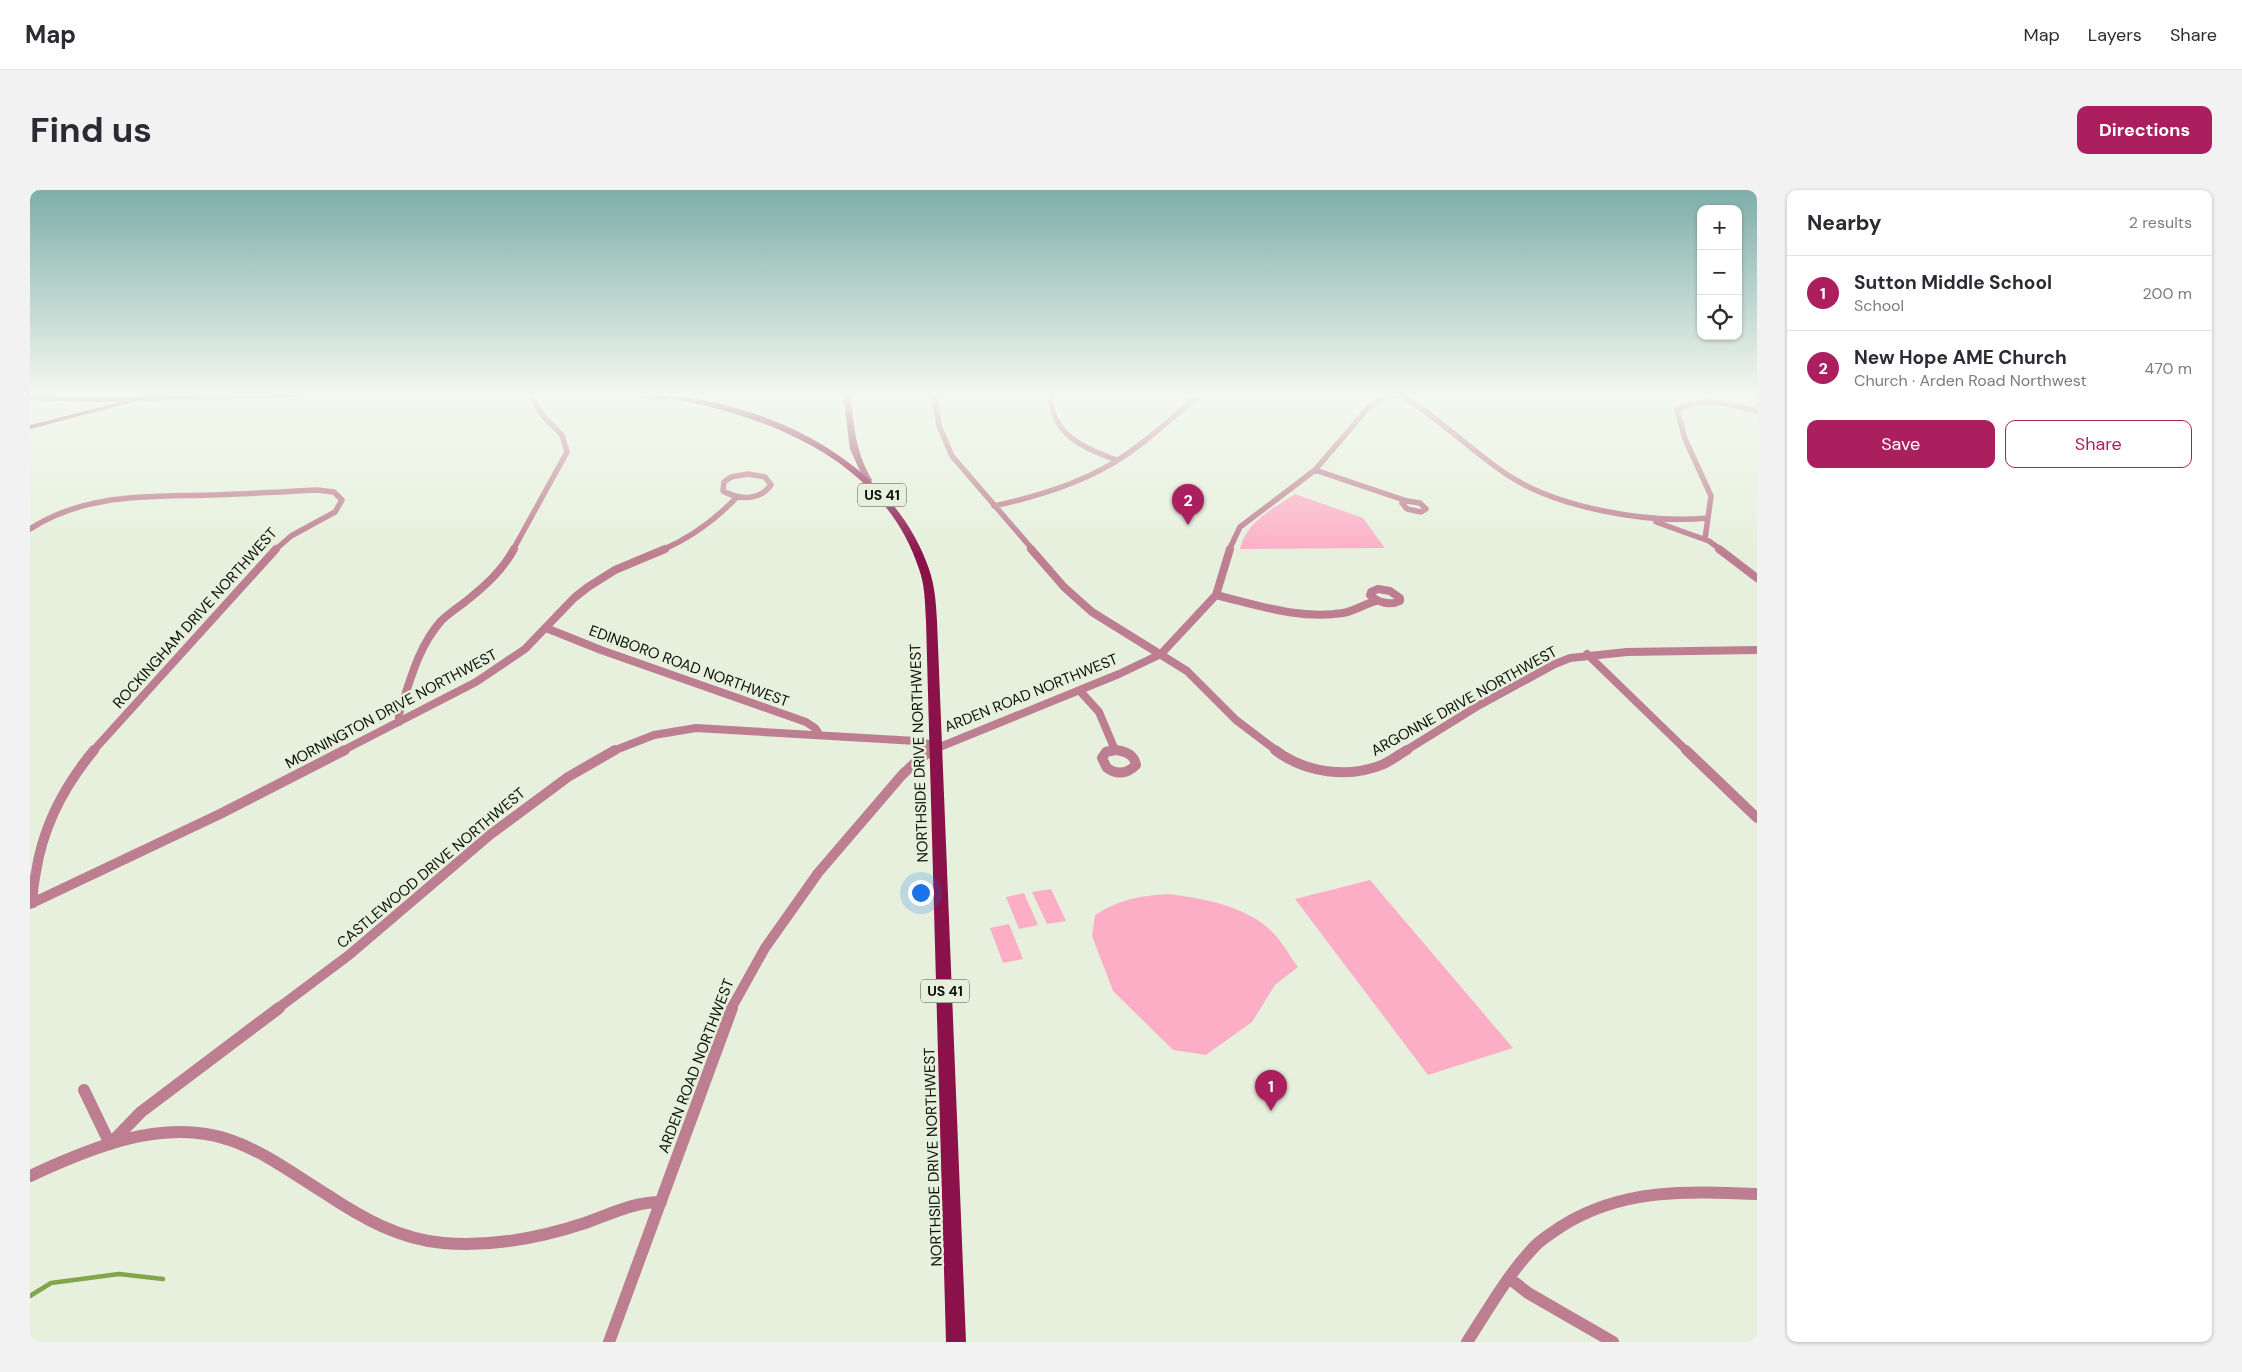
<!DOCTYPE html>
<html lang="en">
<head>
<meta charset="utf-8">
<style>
	body { margin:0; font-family:"DM Sans",sans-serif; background:#f2f2f3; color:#2b2b33 }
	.controls { position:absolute; right:15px; top:15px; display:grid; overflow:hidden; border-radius:10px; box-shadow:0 1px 4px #0004 }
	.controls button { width:45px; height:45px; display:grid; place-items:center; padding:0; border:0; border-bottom:1px solid #e1e1e2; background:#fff; color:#2b2b33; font:25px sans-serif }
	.you { position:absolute; left:890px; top:702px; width:18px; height:18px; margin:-12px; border:4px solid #fff; border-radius:50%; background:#1a73e8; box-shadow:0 0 0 8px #1a73e833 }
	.badge { display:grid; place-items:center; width:32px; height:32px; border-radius:50%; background:#ab1f5f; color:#fff; font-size:16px; font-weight:700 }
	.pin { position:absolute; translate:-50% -41px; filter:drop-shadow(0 1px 2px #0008) }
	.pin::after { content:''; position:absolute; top:26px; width:18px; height:15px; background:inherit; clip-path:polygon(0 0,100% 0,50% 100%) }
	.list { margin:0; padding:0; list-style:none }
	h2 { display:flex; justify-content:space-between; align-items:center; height:65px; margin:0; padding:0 20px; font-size:21px }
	h2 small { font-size:16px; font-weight:400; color:#7c7c81 }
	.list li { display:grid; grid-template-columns:32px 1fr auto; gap:15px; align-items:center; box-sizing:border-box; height:75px; padding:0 20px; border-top:1px solid #e1e1e2 }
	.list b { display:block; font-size:19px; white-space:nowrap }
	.list p { margin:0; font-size:16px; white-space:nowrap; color:#7c7c81 }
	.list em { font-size:16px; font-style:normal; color:#7c7c81 }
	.actions { display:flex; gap:10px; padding:15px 20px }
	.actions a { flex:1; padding:11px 0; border:1px solid #ab1f5f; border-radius:10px; text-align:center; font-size:18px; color:#ab1f5f }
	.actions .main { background:#ab1f5f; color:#fff }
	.icon { flex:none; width:28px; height:28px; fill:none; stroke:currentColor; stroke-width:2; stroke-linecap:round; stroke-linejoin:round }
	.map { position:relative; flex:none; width:1727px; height:1152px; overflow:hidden; border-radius:10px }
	header { display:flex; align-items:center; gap:30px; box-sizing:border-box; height:70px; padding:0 25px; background:#fff; border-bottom:1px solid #e1e1e2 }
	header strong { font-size:24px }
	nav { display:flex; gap:28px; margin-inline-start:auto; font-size:18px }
	.intro { display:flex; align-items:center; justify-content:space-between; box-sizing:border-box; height:120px; padding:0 30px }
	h1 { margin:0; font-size:35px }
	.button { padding:12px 22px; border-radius:10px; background:#ab1f5f; color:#fff; font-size:18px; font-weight:700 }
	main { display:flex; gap:30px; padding:0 30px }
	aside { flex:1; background:#fff; border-radius:10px; box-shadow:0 1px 4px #0004 }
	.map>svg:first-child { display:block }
	.green { fill:#fdaec7 }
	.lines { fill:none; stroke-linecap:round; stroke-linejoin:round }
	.stream { stroke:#81a64c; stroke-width:4.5 }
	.street-far3 { stroke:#be7e92; stroke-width:5.5 }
	.street-far2 { stroke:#be7e92; stroke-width:8 }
	.street-far1 { stroke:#be7e92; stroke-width:10 }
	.street { stroke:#be7e92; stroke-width:12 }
	.secondary { fill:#a14668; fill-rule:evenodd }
	.primary { fill:#8a114a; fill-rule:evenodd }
	.labels { text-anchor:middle; stroke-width:5; stroke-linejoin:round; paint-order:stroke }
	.shield { fill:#e6f0dc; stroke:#4c5147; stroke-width:1 }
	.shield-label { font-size:14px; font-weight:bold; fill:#0a0d07 }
	.street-label { font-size:15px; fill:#0a0d07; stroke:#e6f0dc }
</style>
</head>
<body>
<header>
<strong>Map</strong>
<nav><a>Map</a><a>Layers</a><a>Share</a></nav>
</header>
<div class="intro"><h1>Find us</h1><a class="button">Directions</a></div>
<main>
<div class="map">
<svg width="1727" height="1152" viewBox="0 0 1727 1152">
	<rect width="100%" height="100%" fill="#e6f0dc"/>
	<path class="green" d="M1265,304L1333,328L1355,358L1210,359C1216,331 1243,319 1265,304Z
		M1340,690L1483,858L1398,885L1265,709Z
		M1021,699L1036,731L1017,734L1002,702Z
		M994,703L1008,735L989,739L976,707Z
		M1138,704C1171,708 1211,715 1237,737C1249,746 1259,765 1268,777L1245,795L1222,832L1176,865L1143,860L1083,801L1062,746L1065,725C1091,709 1109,706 1138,704Z
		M979,734L993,769L973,773L960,738Z"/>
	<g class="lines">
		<path class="stream" d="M0,1106L21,1093L89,1084L133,1089"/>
		<path class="street-far3" d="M904,204L909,236L922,266L1003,360
			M1021,204C1019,244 1055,259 1087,270
			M1369,204C1407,226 1439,259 1476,284C1527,318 1618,334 1678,328
			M1,208L7,204
			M1285,280L1377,311
			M718,284L735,287L741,295C729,311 709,310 693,301L694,292L701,287Z
			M1377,311L1390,313L1396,319L1391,322L1377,319L1372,313Z
			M964,316C1005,307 1047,295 1083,273C1115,254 1142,227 1171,204
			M1626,332L1679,351L1691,360
			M0,339C56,303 116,307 180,305C216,304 251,302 287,300L304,302L312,310L305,322L261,346L245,360
			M1675,349L1681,306L1655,249L1647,220C1671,205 1702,215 1727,221
			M483,360L537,262L532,245L512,225L500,204
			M632,360C660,348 686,329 707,307
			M1199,360L1210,337L1285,280L1339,217L1352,209L1368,204"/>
		<path class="street-far2" d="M1001,359L1034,397L1062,422L1157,481L1206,530L1247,561
			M1689,359L1727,388
			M1348,399L1360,401L1370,408V411C1360,416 1347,412 1340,405L1341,402Z
			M1186,405C1227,415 1270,430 1313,423C1325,421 1334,414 1346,411
			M516,438L571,460L776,532L785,538L789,544
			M1557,464L1657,561
			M1050,501L1069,522L1085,560
			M369,532V524C380,491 388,457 411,431C418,424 427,418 435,412C455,396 472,381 484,359
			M63,561L246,359
			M312,561L446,492L495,459L544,408L558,397L585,380L635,359
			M583,561L624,545L666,538L886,551L906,556
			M900,561L1089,484L1131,464L1186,405L1200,359
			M1081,561H1090
			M1375,561L1446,517L1525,474L1540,468L1597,462L1727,460"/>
		<path class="street-far1" d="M1085,560C1095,561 1104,564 1106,575C1097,584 1087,585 1077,578L1072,568L1076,562Z
			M1245,560C1275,583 1319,589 1354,574C1362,570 1370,564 1377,560
			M1656,560L1727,628
			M3,713C2,703 4,692 6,682C13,636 35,595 64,560
			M0,714L190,624L315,560
			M247,819L319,765L461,644L538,587L585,560
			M701,819L735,758L788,683L872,585L889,569L903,560"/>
		<path class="street" d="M54,900L80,954L111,922L249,818
			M0,986C60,958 133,927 200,950C235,962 265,985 296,1004C332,1028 369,1049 413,1053C461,1057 510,1048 555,1033C581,1024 603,1012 631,1012
			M1479,1088L1498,1103L1583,1152
			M579,1152L702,818
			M1437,1152C1458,1120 1478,1084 1505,1056C1513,1048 1523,1042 1532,1036C1592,998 1659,1001 1727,1004"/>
		<path class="secondary" d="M122,204H134L0,239V235Z
			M813,204H821C823,235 826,263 842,290L841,292L834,290L820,259Z"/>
		<path class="primary" d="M207,204H287L283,206L69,212L0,210V206L69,208Z
			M600,204C715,201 859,262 899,379C905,396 906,414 907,431L936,1152H916L896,431C895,414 895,395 889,379C854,271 740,226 638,208L634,210L604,206Z"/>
	</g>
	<linearGradient id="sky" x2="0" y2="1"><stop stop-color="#7faeaa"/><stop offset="0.56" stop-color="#f4f8ef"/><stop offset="1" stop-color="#f4f8ef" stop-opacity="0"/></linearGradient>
	<rect width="1727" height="365" fill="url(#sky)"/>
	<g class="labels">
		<g class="shield">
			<rect x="828" y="293.5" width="48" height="23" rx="4"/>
			<rect x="891" y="789.5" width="48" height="23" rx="4"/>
		</g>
		<g class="shield-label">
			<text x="852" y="310">US 41</text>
			<text x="915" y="806">US 41</text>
		</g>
		<g class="street-label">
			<text transform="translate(165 428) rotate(-48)" y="5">ROCKINGHAM DRIVE NORTHWEST</text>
			<text transform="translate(659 476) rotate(20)" y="5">EDINBORO ROAD NORTHWEST</text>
			<text transform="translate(1001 503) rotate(-22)" y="5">ARDEN ROAD NORTHWEST</text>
			<text transform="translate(1434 511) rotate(-29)" y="5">ARGONNE DRIVE NORTHWEST</text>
			<text transform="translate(361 519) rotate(-28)" y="5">MORNINGTON DRIVE NORTHWEST</text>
			<text transform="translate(889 563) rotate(-92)" y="5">NORTHSIDE DRIVE NORTHWEST</text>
			<text transform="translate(401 678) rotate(-40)" y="5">CASTLEWOOD DRIVE NORTHWEST</text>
			<text transform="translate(666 876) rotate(-69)" y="5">ARDEN ROAD NORTHWEST</text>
			<text transform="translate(903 967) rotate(-92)" y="5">NORTHSIDE DRIVE NORTHWEST</text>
		</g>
	</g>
</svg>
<div class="controls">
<button>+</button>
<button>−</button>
<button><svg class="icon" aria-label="locate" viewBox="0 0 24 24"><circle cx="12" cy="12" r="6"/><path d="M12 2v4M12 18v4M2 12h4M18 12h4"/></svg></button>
</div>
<div class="you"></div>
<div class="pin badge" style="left:1241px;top:921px">1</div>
<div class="pin badge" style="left:1158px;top:335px">2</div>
</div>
<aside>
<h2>Nearby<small>2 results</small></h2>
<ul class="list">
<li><span class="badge">1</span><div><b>Sutton Middle School</b><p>School</p></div><em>200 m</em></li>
<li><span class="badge">2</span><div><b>New Hope AME Church</b><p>Church · Arden Road Northwest</p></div><em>470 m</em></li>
</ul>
<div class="actions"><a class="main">Save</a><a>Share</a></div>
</aside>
</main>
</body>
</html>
